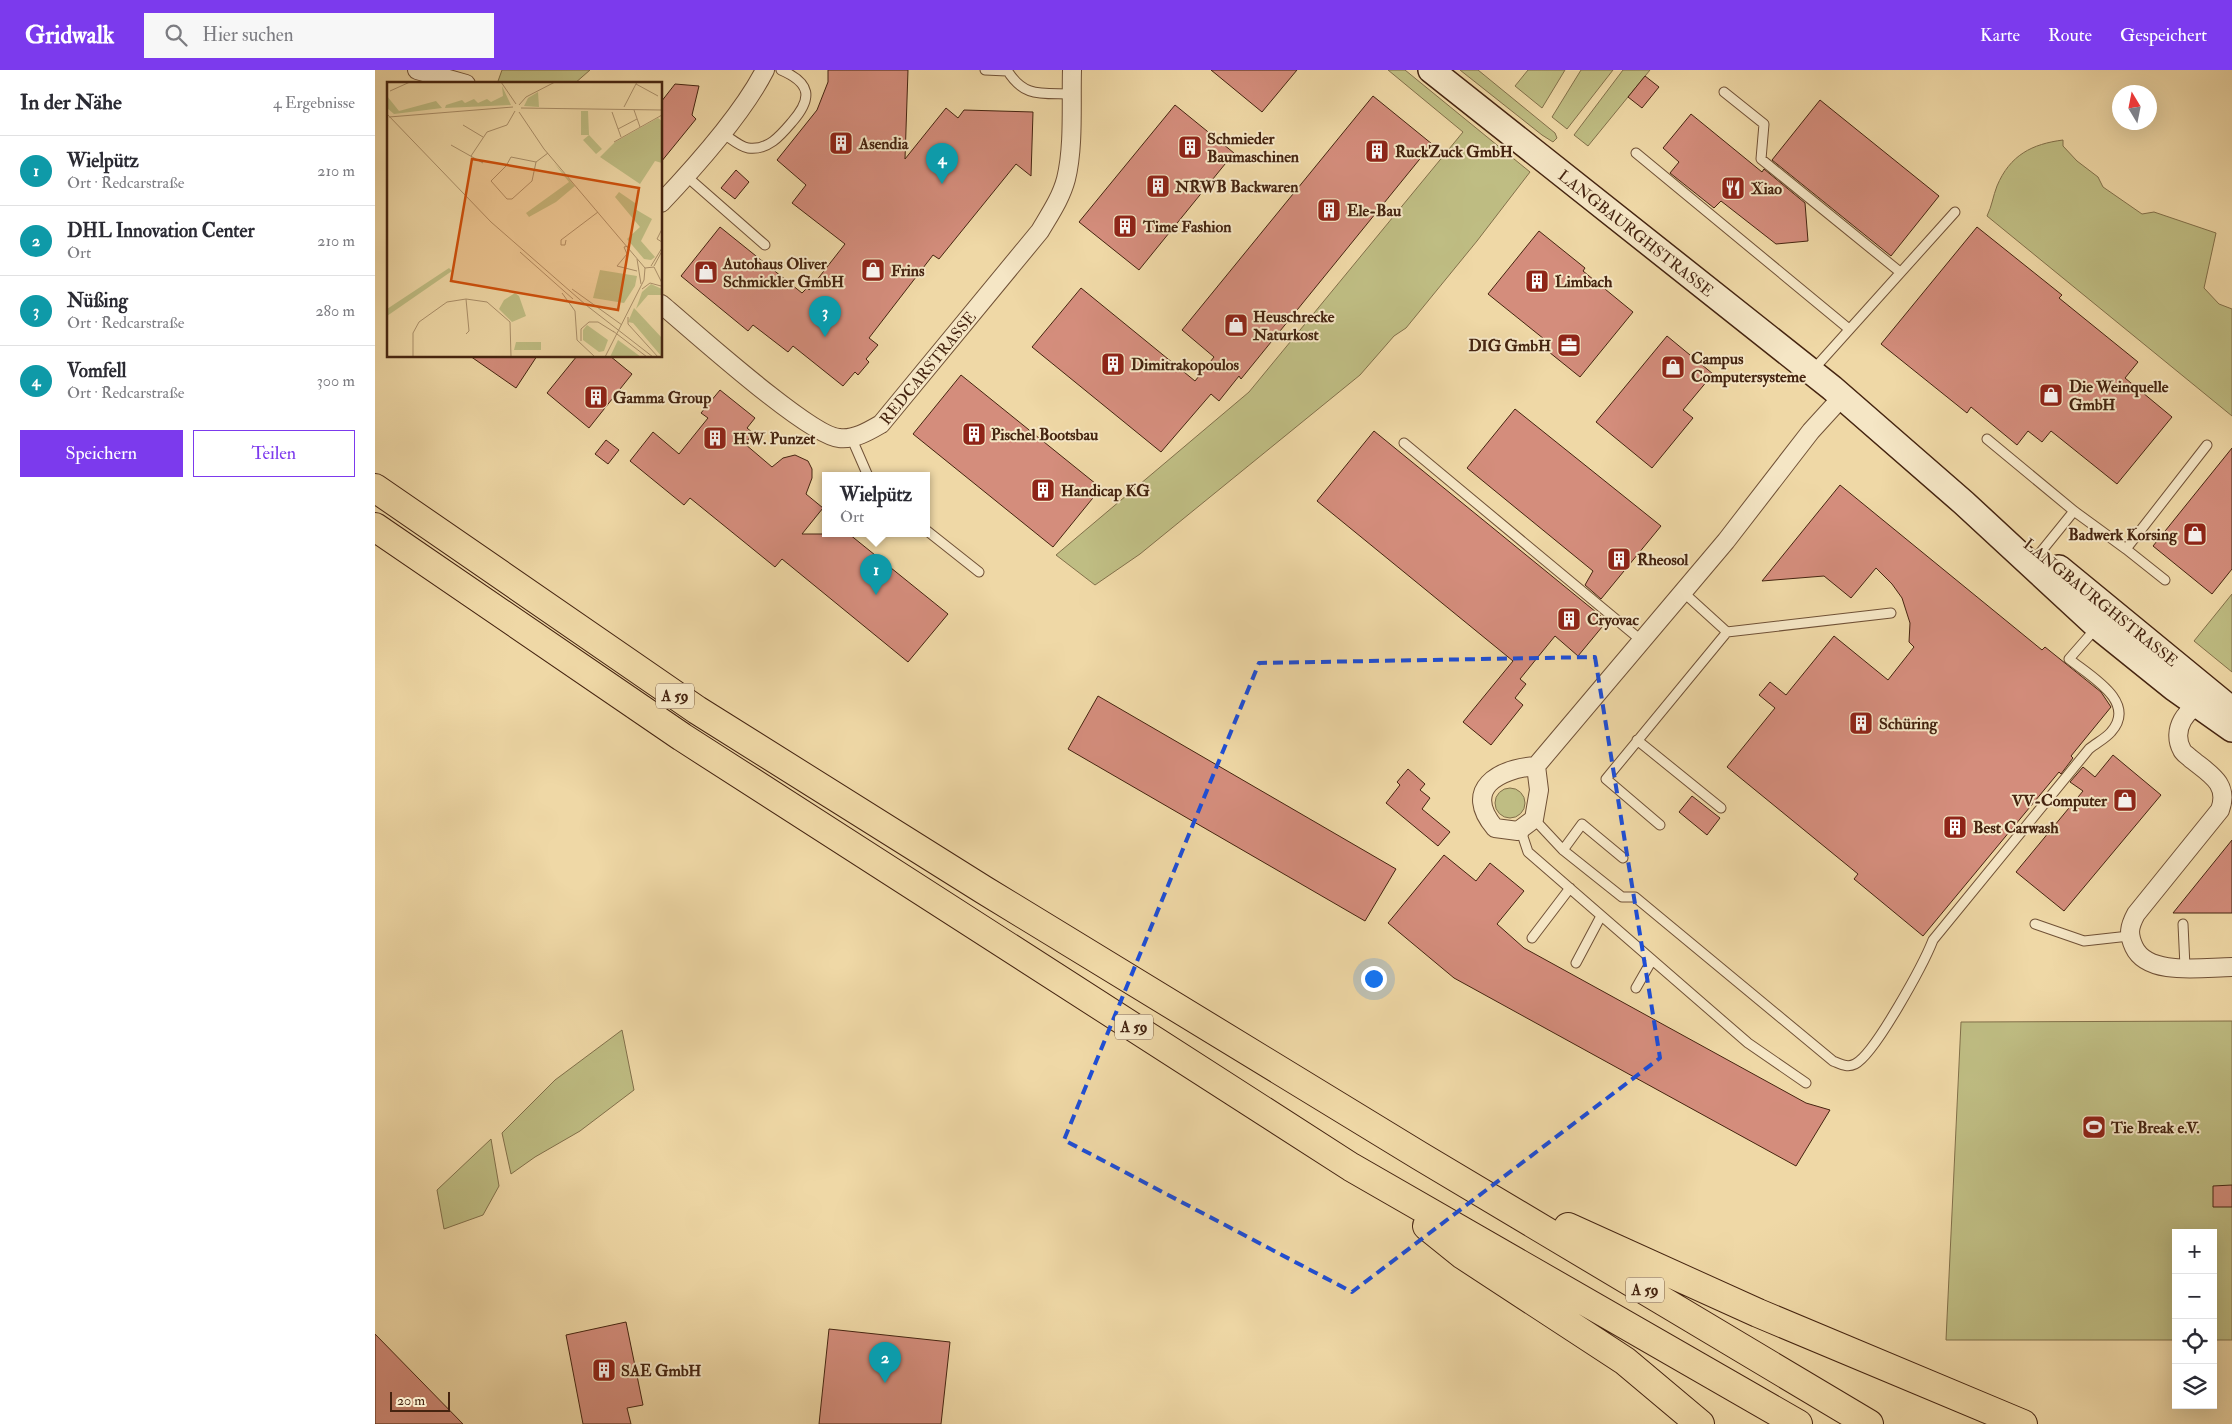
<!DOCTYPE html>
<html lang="de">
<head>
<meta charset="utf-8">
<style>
	body { margin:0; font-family:"IM FELL Double Pica",serif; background:#f7f7f7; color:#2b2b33 }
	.controls { position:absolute; right:15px; bottom:15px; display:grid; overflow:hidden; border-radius:0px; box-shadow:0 5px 20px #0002 }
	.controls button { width:45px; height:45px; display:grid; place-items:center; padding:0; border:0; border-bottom:1px solid #e1e1e2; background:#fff; color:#2b2b33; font:25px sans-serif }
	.compass { position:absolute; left:1737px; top:15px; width:45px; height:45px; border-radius:50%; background:#fff; box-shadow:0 5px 20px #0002; rotate:350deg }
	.scale { position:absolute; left:15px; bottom:12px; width:60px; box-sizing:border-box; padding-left:5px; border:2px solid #452410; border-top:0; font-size:14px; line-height:18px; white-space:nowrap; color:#452410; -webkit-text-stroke:4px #f5e6c5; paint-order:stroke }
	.you { position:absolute; left:998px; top:908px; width:18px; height:18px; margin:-12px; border:4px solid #fff; border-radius:50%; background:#1a73e8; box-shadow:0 0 0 8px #1a73e833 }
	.badge { display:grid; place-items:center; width:32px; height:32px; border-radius:50%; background:#7c3aed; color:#fff; font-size:16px; font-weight:700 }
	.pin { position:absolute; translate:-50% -41px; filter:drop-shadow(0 1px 2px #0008) }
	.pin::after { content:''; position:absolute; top:26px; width:18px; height:15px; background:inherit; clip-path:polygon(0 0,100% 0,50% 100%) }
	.popup { position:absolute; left:447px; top:402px; width:108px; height:65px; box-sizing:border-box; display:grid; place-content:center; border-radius:0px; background:#fff; filter:drop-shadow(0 1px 4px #0005); font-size:16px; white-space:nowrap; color:#7c7c81 }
	.popup b { font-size:19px; color:#2b2b33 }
	.popup::after { content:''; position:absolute; left:50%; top:100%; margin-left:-10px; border:10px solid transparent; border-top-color:#fff }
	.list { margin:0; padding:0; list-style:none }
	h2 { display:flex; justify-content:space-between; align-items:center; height:65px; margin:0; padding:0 20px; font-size:21px }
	h2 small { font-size:16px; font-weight:400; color:#7c7c81 }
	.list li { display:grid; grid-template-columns:32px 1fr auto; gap:15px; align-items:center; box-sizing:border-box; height:70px; padding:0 20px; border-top:1px solid #e1e1e2 }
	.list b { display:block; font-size:19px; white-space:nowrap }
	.list p { margin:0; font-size:16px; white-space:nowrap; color:#7c7c81 }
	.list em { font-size:16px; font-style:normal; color:#7c7c81 }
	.actions { display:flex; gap:10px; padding:15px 20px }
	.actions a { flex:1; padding:11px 0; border:1px solid #7c3aed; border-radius:0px; text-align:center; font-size:18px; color:#7c3aed }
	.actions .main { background:#7c3aed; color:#fff }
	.icon { flex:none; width:28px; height:28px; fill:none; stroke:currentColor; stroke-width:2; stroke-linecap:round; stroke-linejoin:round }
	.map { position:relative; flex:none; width:1857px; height:1354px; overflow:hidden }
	header { display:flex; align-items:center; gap:30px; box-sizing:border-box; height:70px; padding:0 25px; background:#7c3aed; color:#fff }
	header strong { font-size:24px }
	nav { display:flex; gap:28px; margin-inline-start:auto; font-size:18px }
	.search { width:350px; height:45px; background:#f7f7f7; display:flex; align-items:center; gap:12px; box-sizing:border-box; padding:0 18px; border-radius:0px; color:#7c7c81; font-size:19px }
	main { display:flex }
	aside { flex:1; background:#fff }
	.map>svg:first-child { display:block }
	.green { fill:#bfbd83; stroke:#82704a }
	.building { fill:#d48d7c; stroke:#452410 }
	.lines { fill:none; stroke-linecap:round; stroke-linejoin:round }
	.lane-casing { stroke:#705136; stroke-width:11 }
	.street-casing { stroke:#705136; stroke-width:20 }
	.secondary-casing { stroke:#452410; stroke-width:28 }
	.highway-casing { stroke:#452410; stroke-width:30 }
	.lane { stroke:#f5e6c5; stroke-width:9 }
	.street { stroke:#f5e6c5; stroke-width:18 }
	.secondary { stroke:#f5e6c5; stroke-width:25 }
	.highway { stroke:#efd8a6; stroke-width:28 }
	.marked { fill:none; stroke:#1d4ed8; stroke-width:4; stroke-dasharray:10 6; stroke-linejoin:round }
	.labels { text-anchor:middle; stroke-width:4; stroke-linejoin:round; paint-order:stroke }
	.shield { fill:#f5e6c5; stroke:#7a5e46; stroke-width:1 }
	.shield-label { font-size:15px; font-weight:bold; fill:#452410 }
	.poi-label { font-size:16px; font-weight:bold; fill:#452410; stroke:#f5e6c5; text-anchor:start }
	.street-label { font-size:16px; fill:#452410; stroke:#f5e6c5 }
	.inset-road { fill:none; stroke:#ab906a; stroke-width:1 }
	.view { fill:#d0510d; fill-opacity:0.15; stroke:#d0510d; stroke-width:2.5 }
	.inset-edge { fill:none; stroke:#452410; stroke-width:2.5 }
</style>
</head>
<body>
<header>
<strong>Gridwalk</strong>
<div class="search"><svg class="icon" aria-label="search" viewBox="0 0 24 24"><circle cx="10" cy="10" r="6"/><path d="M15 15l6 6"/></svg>Hier suchen</div>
<nav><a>Karte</a><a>Route</a><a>Gespeichert</a></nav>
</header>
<main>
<aside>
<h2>In der Nähe<small>4 Ergebnisse</small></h2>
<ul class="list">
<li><span class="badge" style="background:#0f9aa8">1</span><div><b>Wielpütz</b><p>Ort · Redcarstraße</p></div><em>210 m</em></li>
<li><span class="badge" style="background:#0f9aa8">2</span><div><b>DHL Innovation Center</b><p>Ort</p></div><em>210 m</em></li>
<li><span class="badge" style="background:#0f9aa8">3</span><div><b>Nüßing</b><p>Ort · Redcarstraße</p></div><em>280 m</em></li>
<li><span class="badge" style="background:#0f9aa8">4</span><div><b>Vomfell</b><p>Ort · Redcarstraße</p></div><em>300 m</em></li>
</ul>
<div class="actions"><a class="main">Speichern</a><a>Teilen</a></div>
</aside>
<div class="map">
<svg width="1857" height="1354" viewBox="0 0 1857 1354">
	<rect width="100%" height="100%" fill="#efd8a6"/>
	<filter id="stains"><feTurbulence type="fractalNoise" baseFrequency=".004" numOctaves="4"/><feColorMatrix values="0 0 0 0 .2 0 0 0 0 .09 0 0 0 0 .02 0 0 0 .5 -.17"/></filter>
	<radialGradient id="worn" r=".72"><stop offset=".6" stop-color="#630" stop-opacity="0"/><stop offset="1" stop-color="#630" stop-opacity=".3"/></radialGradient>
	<path class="green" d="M127,0H215L199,14H122Z
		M1013,0H1030L1155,102L1102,171L1031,258L1019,266L985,305L765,484L720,515L681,485L874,322L1088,62Z
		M1085,0H1103L1180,63L1182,68L1178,72L1167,65Z
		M1153,0H1190L1167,38L1140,16Z
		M1206,0H1238L1192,59L1177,47Z
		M1248,0H1275L1213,76L1199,65Z
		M1688,70V76L1702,91L1723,107L1728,117L1767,144L1779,142L1841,163L1829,218L1844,234L1857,239V346L1612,146C1617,136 1618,126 1622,116C1635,85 1657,74 1688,70Z
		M1857,524V602L1819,571Z
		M1120 733a15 15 0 1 1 30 0a15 15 0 1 1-30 0Z
		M1857,951V1270H1838V1163H1801V1270H1571L1586,952Z
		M247,960L259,1020L205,1061L160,1087L136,1104L127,1063L180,1010Z
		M116,1069L124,1116L108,1145L69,1159L62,1120Z"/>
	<path class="building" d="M453,0H533L530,89L571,38L583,48L589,40L658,42L656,106L641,94L564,189L558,185L494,268L503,275L491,289L494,292L483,305L480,302L468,316L418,276L413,282L378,255L373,261L306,206L345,157L427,223L432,218L434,220L470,174L417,133L431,115L402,90L442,40L453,12Z
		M836,0H922L887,42Z
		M1270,6L1284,17L1267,38L1253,27Z
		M300,14L324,16L317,45L321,49L286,92V32Z
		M998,26L1057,74L866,309L864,306L844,331L836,324L786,382L657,277L706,218L820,311L839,287L807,260Z
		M1445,30L1564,126L1516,186L1397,90Z
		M800,35L859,83L764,200L704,152Z
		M1316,44L1387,102L1389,99L1430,133L1433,171L1401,174L1346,131L1339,138L1295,103L1304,92L1288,78Z
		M361,100L374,112L360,129L346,118Z
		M1602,157L1687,225L1684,228L1763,292L1750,308L1797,347L1742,414L1676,361L1667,372L1653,361L1642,375L1596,337L1592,343L1506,274Z
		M1164,161L1210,198L1208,201L1258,242L1205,307L1169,278L1174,273L1113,224Z
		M1292,266L1338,304L1308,340L1318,348L1277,398L1221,352Z
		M95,286H162L141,318Z
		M202,286H235L257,304L214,358L172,323Z
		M586,305L726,418L678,477L538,364Z
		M345,320L380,348L372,358L378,363L370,374L397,397L408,388L420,385L433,391L437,399V408L431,424L448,438L427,464H474L573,544L533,592L407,489L400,497L315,428L309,435L255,391L278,362L304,384L333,348L326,343Z
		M1140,339L1286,456L1226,529L1210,515L1218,501L1092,398Z
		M999,361L1232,551L1203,586L1180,566L1145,609L1151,614L1140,628L1148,635L1116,675L1088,652L1138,591L942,431Z
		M231,370L244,380L233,394L220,384Z
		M1857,378V499L1837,524L1778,476Z
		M1465,415L1667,580L1670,577L1726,622L1736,637L1696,686L1698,688L1686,704L1684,702L1548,866L1479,809L1483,804L1352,697L1400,638L1384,625L1395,612L1411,625L1459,566L1513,610L1539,577L1534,572L1535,553L1527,528L1517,514L1501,498L1476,528L1449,506L1387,511Z
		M723,626L1021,799L990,851L693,679Z
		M1738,685L1786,725L1689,841L1641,802L1708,721L1695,712L1708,697L1720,707Z
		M1033,699L1050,714L1045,720L1055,728L1047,739L1075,762L1063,776L1011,733L1025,715L1022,712Z
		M1317,726L1345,748L1332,765L1304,742Z
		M1857,770V843H1798Z
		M1069,785L1101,811L1115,793L1149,821L1122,854L1149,878L1431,1033L1455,1040L1421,1096L1079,908L1013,853Z
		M1857,1115V1137H1838V1116Z
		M251,1252L268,1335L252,1338L256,1354H208L191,1265Z
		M454,1259L575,1272L566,1354H444Z
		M0,1264L88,1354H0Z"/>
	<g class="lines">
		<g class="lane-casing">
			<path id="lane" d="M610,0L632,1
				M632,0C649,28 666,23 696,24
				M1349,22L1389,54L1386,89L1525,202
				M347,63C354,67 365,77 373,78C393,81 406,65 417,52C438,28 436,13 406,0
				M1261,83L1474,259
				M310,105L390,175
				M1438,300L1580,142
				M476,367L493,406
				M1612,369L1699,441L1665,483
				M1029,373L1267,571
				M1699,441L1751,479L1832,375
				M551,460L604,502
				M1751,479L1790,510
				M1352,562L1516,543
				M1262,670L1346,738
				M1159,749L1188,780L1247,827H1260L1458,991C1466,994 1472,998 1480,994C1500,984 1549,893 1558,870L1714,679C1721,673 1730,669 1736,662C1763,632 1715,606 1694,589L1722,557
				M1285,755L1231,709L1352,562L1308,522
				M1149,758L1148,767L1153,782L1373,973L1431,1013
				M1188,780L1207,754L1248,788
				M1660,854L1709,871L1754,866
				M1808,854L1810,897
				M1157,868L1195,818
				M1201,893L1226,846
				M1261,918L1277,890"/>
		</g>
		<g class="street-casing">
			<g id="street">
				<path d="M42,0L91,14"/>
				<path d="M286,133C321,96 367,45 390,0"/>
				<path id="s1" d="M286,234C316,259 434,366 464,368C479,370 494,361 506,354L665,161C675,144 686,128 691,109C699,77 696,34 697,0"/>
				<path d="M1832,633C1811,636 1796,660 1807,680C1808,683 1812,685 1815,688C1833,703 1855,713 1845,740L1761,844C1754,857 1753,864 1759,877C1773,907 1829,897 1857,897"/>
				<path d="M1161,696L1164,720L1159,749L1143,761L1120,758C1087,719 1123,699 1161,696L1351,471L1436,361L1467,327"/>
			</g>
		</g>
		<g class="secondary-casing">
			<g id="secondary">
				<path id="s2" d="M1056,0L1457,318L1589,433L1722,556L1799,618L1857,659"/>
				<path d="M1684,498L1857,640"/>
			</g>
		</g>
		<g class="highway-casing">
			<path id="highway" d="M0,418L322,640L609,820L1045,1086L1494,1354
				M0,457L307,667L976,1097L1423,1354
				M1052,1156L1088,1185L1250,1291L1325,1354
				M1193,1157L1383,1243L1648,1354"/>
		</g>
		<use href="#lane" class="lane"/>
		<use href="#street" class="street"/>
		<use href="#secondary" class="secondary"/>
		<use href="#highway" class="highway"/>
	</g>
	<path class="marked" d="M1220,587L1285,988L977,1222L689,1070L884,593Z"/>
	<defs>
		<g id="building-square" transform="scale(1.25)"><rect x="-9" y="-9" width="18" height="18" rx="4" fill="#8f2418" stroke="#f5e6c5"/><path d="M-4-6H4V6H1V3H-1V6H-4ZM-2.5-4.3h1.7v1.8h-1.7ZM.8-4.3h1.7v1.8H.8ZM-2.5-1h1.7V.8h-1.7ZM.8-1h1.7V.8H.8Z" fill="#fff"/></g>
		<g id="restaurant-square" transform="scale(1.25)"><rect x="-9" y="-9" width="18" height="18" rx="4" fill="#8f2418" stroke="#f5e6c5"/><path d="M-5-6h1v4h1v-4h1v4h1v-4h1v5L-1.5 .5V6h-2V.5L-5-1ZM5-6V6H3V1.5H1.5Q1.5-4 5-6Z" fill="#fff"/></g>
		<g id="shop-square" transform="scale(1.25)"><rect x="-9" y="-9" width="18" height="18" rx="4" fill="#8f2418" stroke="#f5e6c5"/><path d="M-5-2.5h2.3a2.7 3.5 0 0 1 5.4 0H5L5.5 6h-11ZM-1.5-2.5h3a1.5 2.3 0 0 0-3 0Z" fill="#fff"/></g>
		<g id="office-square" transform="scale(1.25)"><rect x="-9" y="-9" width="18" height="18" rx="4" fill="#8f2418" stroke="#f5e6c5"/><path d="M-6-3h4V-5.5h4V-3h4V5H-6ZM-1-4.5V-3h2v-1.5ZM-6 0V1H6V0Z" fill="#fff"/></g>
		<g id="stadium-square" transform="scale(1.25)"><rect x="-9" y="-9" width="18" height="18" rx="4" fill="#8f2418" stroke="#f5e6c5"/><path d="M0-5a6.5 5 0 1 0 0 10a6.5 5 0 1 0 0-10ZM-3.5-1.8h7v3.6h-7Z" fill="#fff"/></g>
	</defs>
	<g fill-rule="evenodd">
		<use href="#building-square" x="466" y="73"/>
		<use href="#building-square" x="815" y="77"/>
		<use href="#building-square" x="1002" y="81"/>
		<use href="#building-square" x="783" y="116"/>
		<use href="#restaurant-square" x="1358" y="118"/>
		<use href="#building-square" x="954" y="140"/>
		<use href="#building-square" x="750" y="156"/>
		<use href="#shop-square" x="498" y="200"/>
		<use href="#shop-square" x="331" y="202"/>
		<use href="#building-square" x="1162" y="211"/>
		<use href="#shop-square" x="861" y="255"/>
		<use href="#office-square" x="1194" y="275"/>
		<use href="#building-square" x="738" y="294"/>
		<use href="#shop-square" x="1298" y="297"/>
		<use href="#shop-square" x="1676" y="325"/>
		<use href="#building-square" x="221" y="327"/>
		<use href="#building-square" x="599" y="364"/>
		<use href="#building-square" x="340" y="368"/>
		<use href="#building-square" x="668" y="420"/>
		<use href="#shop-square" x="1820" y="464"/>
		<use href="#building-square" x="1244" y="489"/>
		<use href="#building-square" x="1194" y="549"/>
		<use href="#building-square" x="1486" y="653"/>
		<use href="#shop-square" x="1750" y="730"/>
		<use href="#building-square" x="1580" y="757"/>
		<use href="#stadium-square" x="1719" y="1057"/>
		<use href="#building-square" x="229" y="1300"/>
	</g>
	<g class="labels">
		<g class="shield">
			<rect x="281" y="613.5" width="38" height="25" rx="4"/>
			<rect x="740" y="944.5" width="38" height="25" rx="4"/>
			<rect x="1251" y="1207.5" width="38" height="25" rx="4"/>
		</g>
		<g class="shield-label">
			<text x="300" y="631">A 59</text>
			<text x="759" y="962">A 59</text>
			<text x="1270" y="1225">A 59</text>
		</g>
		<g class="poi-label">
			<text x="832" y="74">Schmieder<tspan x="832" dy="18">Baumaschinen</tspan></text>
			<text x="484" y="79">Asendia</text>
			<text x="1020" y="87">RuckZuck GmbH</text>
			<text x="800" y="122">NRWB Backwaren</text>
			<text x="1376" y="124">Xiao</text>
			<text x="972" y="146">Ele-Bau</text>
			<text x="768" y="162">Time Fashion</text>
			<text x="348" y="199">Autohaus Oliver<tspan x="348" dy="18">Schmickler GmbH</tspan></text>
			<text x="516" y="206">Frins</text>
			<text x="1180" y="217">Limbach</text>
			<text x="878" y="252">Heuschrecke<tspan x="878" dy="18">Naturkost</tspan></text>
			<text x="1176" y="281" text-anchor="end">DIG GmbH</text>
			<text x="1316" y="294">Campus<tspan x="1316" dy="18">Computersysteme</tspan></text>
			<text x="756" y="300">Dimitrakopoulos</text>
			<text x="1694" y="322">Die Weinquelle<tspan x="1694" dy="18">GmbH</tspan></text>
			<text x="238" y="333">Gamma Group</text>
			<text x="616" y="370">Pischel Bootsbau</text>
			<text x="358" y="374">H.W. Punzet</text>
			<text x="686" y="426">Handicap KG</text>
			<text x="1802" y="470" text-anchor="end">Badwerk Korsing</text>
			<text x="1262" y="495">Rheosol</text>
			<text x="1212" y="555">Cryovac</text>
			<text x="1504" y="659">Schüring</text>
			<text x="1732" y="736" text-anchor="end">VV-Computer</text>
			<text x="1598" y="763">Best Carwash</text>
			<text x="1736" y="1063">Tie Break e.V.</text>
			<text x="246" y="1306">SAE GmbH</text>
		</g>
		<g class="street-label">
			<text dy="6" stroke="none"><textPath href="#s2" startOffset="262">LANGBAURGHSTRASSE</textPath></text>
			<text dy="6" stroke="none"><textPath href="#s1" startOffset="342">REDCARSTRASSE</textPath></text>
			<text transform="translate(1726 532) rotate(39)" y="6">LANGBAURGHSTRASSE</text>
		</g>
	</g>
	<g transform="translate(12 12)">
		<rect width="275" height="275" fill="#efd8a6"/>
		<path d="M115,4L124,23L58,26L59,23L75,18L78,21L87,17L91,21L100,17L104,20L116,14ZM151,10L152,25L137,24L141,16ZM0,14L12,29L49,19L55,26L7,32L0,26ZM194,29H201L202,53L215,67L209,72L196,58L202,53H194ZM271,36L275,39V81L268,79L253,102L213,75L228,60ZM167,81L188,104L169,120L142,135L139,131L182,100ZM232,110L248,121V127L265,137L254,159L268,175L264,178L257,177L240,157L253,145L228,115ZM62,186L65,189L0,234V227ZM213,188L250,194L248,204L237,221L206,216ZM264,202L275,207V213H261L249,227L255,210ZM128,211L132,214L139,234L125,240L112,227L117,218ZM247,226L275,256V275L246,241L241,240ZM200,243L221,258L217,269L212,270L196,258V248ZM231,258L254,275H223ZM129,260H154V268H127Z" fill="#bfbd83"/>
		<path class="inset-road" d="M114,0L129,22M249,2L271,14M3,9L23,0M132,23L139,15L168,0M237,25L250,0M134,26L275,28M247,28L253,45M132,30L157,67L258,186M225,30L234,55M0,32L104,140L199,223L266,275M2,35L126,25M76,43L96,55M231,47L250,37M227,60L275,33M64,63L96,81M84,74L100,50L120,43L128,29M149,80L145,99L125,117H120L104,99L119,84L124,75L149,80L161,71M275,147L270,157L275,160M179,158L178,163H174V158L211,130M242,164L237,165L240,172L230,184L250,189M133,170L186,217M250,177L254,202M264,184L275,166M267,184L275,169M258,186L267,185L275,201M185,207L235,243M255,207L263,201L274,204M175,211L188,229L190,258L208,275M241,235V242L271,275M226,249L260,275M79,252L82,249L79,217M194,259V247L202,240H211L227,250M26,275V251L32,240L60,220L79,217L100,220L123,240L124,275M218,275L257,198L258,186"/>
		<path class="view" d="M85,77L252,106L231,228L64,199Z"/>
		<rect width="275" height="275" class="inset-edge"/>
	</g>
	<rect width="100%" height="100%" filter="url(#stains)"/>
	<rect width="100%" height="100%" fill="url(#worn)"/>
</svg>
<div class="controls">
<button>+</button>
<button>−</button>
<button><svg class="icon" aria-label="locate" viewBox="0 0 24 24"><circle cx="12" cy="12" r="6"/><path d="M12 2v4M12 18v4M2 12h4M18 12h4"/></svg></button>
<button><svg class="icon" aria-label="layers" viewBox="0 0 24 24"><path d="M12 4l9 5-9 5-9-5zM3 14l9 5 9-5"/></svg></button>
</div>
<svg class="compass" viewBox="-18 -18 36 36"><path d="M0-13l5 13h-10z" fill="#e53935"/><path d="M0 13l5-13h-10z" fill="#7c7c81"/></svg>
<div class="scale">20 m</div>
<div class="you"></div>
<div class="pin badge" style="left:501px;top:525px;background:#0f9aa8">1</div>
<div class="popup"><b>Wielpütz</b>Ort</div>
<div class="pin badge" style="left:510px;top:1313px;background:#0f9aa8">2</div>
<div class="pin badge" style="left:450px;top:267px;background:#0f9aa8">3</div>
<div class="pin badge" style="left:567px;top:114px;background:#0f9aa8">4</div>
</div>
</main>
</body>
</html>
